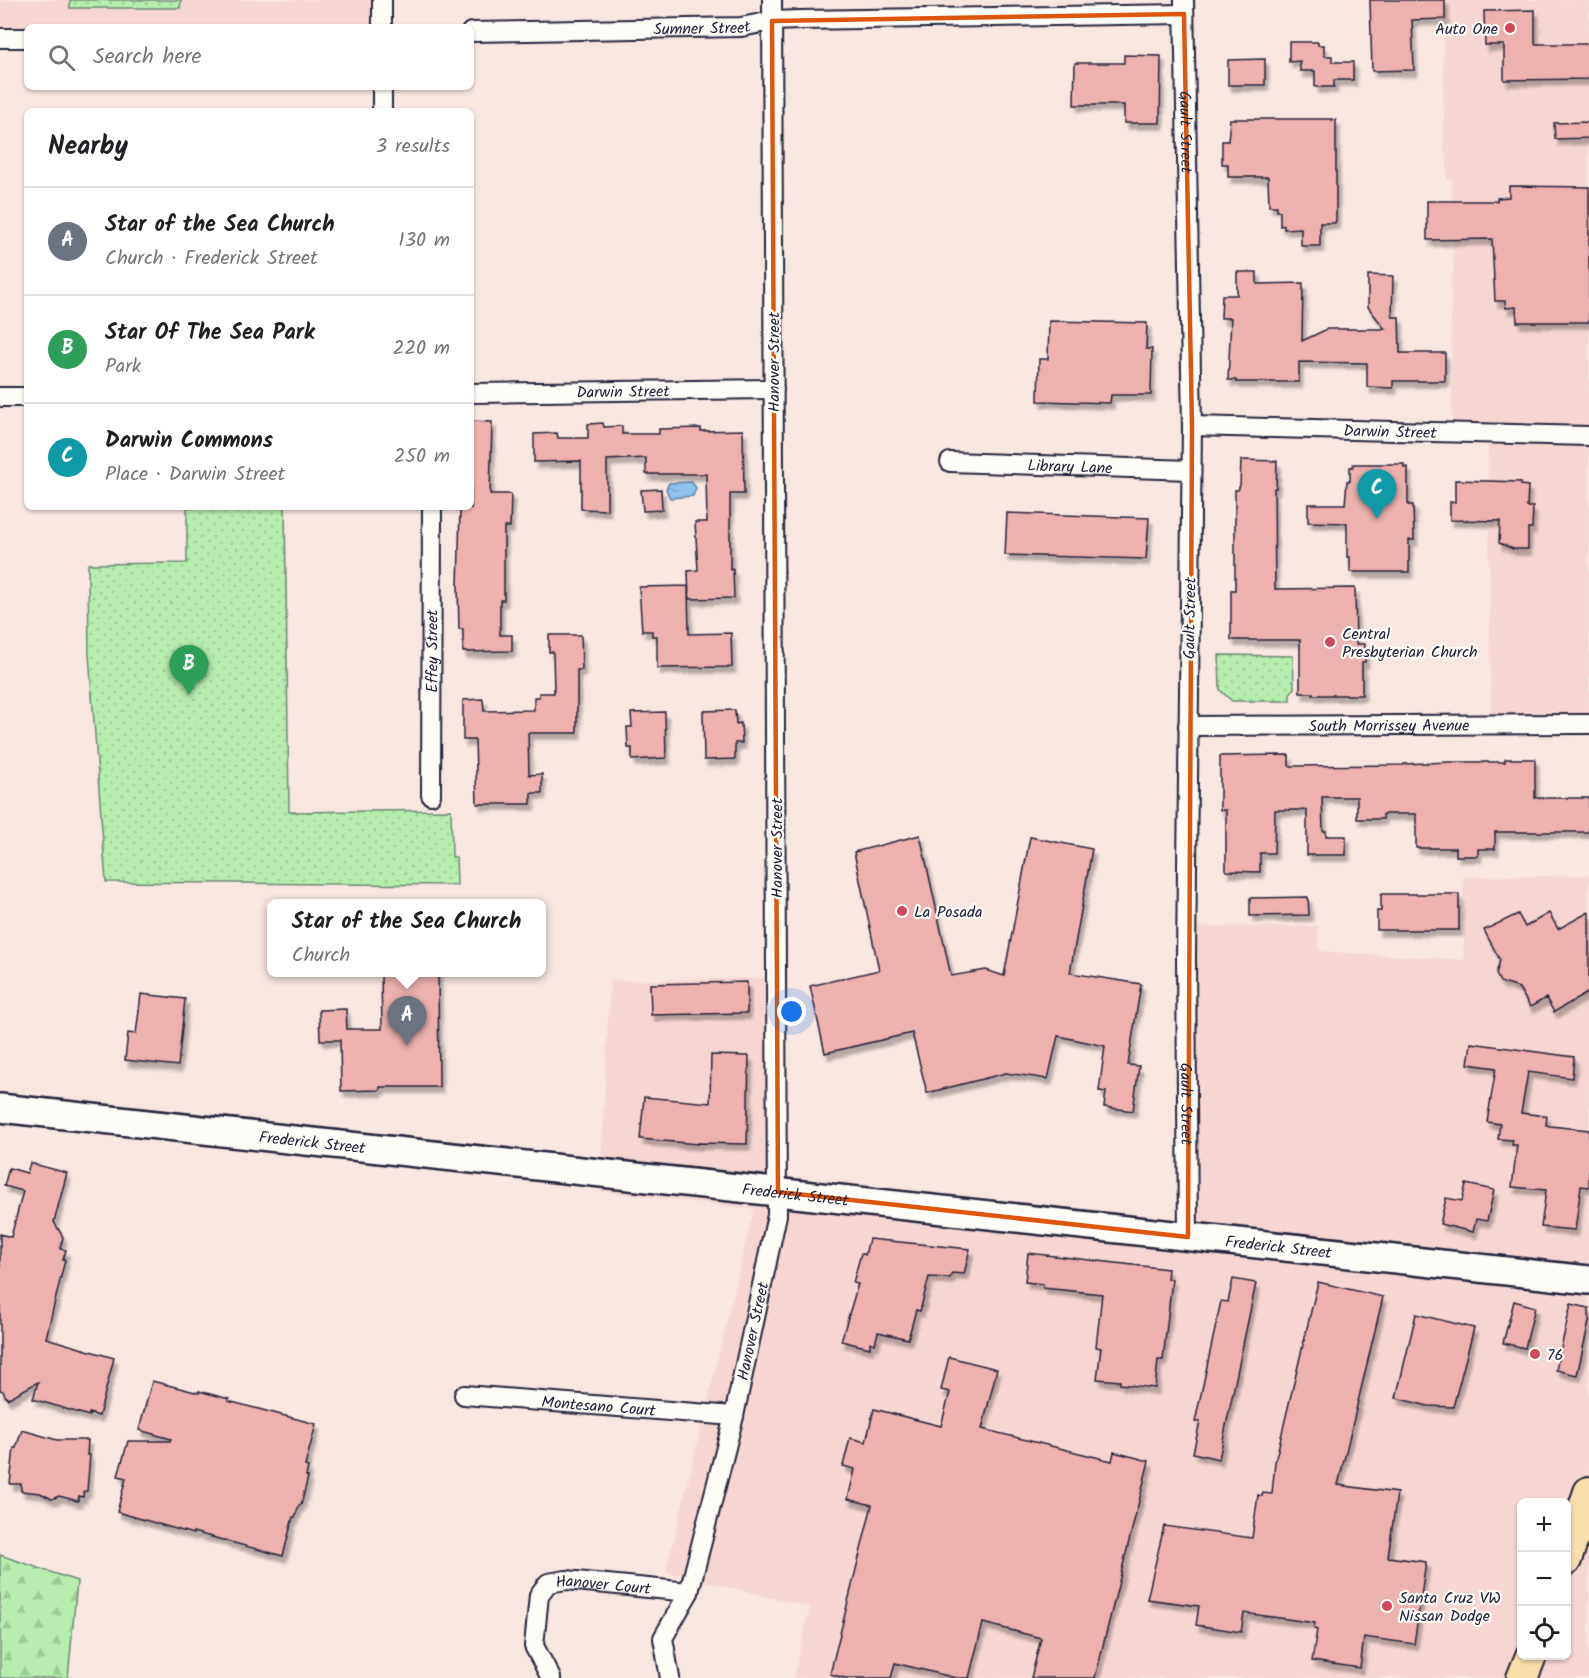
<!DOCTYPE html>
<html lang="en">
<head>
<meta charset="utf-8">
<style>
	body { margin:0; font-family:Kalam,sans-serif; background:#f2f2f2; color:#202124 }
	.controls { position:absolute; right:18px; bottom:18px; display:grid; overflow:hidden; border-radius:9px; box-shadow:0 2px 4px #0004 }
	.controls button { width:54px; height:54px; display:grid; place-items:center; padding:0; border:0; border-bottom:2px solid #e0e0e0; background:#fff; color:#202124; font:30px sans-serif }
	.you { position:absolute; left:792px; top:1012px; width:21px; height:21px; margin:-15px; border:4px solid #fff; border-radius:50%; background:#1a73e8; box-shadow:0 0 0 9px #1a73e833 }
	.badge { display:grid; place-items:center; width:39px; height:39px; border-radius:50%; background:#0f766e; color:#fff; font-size:20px; font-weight:700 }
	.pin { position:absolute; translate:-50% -50px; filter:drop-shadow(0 2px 3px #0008) }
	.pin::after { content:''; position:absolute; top:32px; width:21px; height:18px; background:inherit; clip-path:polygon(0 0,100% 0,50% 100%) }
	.popup { position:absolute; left:267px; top:899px; width:279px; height:78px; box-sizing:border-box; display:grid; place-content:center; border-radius:9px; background:#fff; filter:drop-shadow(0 2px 4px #0005); font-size:20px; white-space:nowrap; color:#757577 }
	.popup b { font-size:22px; color:#202124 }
	.popup::after { content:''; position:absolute; left:50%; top:100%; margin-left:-12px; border:12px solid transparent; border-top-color:#fff }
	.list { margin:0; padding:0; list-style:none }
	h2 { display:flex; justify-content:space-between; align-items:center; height:78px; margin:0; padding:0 24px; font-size:26px }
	h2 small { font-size:20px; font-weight:400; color:#757577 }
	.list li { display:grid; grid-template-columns:39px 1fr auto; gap:18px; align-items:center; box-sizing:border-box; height:108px; padding:0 24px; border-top:2px solid #e0e0e0 }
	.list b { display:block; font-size:22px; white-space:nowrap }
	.list p { margin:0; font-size:20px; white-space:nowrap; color:#757577 }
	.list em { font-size:20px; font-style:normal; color:#757577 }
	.icon { flex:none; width:33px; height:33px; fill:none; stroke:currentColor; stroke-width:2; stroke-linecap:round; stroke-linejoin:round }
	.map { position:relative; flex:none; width:1589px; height:1678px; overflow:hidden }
	.search { position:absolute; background:#fff; box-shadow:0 2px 4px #0004; left:24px; top:24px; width:450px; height:66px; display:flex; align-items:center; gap:15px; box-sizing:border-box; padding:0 21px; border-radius:9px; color:#757577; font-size:22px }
	.panel { position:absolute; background:#fff; box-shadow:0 2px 4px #0004; left:24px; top:108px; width:450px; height:402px; border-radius:9px }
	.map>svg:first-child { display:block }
	.built { fill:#f5d6d2; fill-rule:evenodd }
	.grass { fill:url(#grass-dots); stroke:#6c8876; stroke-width:1.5 }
	.forest { fill:url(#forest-firs); stroke:#6c8876; stroke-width:1.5 }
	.water { fill:url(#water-ripples); stroke:#6383a5; stroke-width:1.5 }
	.building { fill:#edb1af; stroke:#22223b; stroke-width:1.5; filter:url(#shadow) }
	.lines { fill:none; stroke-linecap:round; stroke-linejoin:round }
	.minor-casing { stroke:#22223b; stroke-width:22 }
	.secondary-casing { stroke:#22223b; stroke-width:32 }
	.primary-casing { stroke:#22223b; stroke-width:34 }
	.minor { stroke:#fdfcf7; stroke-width:18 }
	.secondary { stroke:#fdfcf7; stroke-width:27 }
	.primary { stroke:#f8deab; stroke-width:30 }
	.marked { fill:none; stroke:#de560e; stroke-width:4.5; stroke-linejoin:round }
	.poi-dot { fill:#d1495b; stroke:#fdfcf7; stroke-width:2 }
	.labels { text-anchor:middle; stroke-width:4.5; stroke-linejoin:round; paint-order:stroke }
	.street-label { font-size:16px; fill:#22223b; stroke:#fdfcf7 }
	.poi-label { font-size:16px; fill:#22223b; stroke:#fdfcf7; text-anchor:start }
</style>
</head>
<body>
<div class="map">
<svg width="1589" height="1678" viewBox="0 0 1589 1678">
	<defs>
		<pattern id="grass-dots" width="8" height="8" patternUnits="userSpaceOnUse" patternTransform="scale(1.5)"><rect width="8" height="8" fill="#b7eeb0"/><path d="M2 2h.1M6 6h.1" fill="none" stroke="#9dcc98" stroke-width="1.8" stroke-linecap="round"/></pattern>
		<pattern id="forest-firs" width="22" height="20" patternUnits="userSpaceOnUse" patternTransform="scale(1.5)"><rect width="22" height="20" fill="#b7eeb0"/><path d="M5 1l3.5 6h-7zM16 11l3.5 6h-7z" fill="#9dcc98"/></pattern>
		<pattern id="water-ripples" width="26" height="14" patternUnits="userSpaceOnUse" patternTransform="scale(1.5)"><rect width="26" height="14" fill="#8ec4ec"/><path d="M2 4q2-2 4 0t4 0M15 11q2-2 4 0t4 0" fill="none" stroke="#7aa8cb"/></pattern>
		<filter id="shadow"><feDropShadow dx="3.5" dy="6" stdDeviation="1.5" flood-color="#0004"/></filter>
	</defs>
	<rect width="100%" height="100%" fill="#f8e6e1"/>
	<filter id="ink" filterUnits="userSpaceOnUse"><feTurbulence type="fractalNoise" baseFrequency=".0167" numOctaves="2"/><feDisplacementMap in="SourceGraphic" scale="12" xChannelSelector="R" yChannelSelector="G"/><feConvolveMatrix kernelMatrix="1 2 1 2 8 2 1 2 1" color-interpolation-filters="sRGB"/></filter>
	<g filter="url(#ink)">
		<path class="built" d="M0,0H377V27H27V37H0Z
			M1443,0H1589V727L1491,728L1488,437L1455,435L1452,410L1451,274H1454L1452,179H1447V152H1444Z
			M1589,875V1678H794L810,1607L666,1572L754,1209L600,1191L610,981L773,978L775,1191L1184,1236L1181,927L1318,926L1319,951L1464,960L1463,877ZM1522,1502H1566V1656H1522Z"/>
		<path class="grass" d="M70,0H181L180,8H70Z
			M187,507H285L289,812L451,810L452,857H456L457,885L106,882L89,655L88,564L187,563Z
			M1219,655L1293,656L1294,688L1290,694V701H1232L1220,690Z"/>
		<path class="forest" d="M0,1555L77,1581L68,1678H0Z"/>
		<path class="water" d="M692,482L696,488L693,496L670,498L666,489L669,483Z"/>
		<path class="building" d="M1370,0H1445V19L1412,20L1414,70L1372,71Z
			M1535,10V44H1589V79L1504,80V45H1485L1484,11Z
			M1289,42H1318V45H1324V56H1332V62H1353V80H1334V87H1315V71H1300V61L1289,62Z
			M1124,55L1161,56L1160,123H1124V105H1074L1075,63H1124Z
			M1265,59V85H1228V60Z
			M1230,119H1332V120H1336V220L1335,223H1320V246H1301V228L1284,229V225L1280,226V211H1277V206H1269L1268,177H1228V164H1222V141H1228Z
			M1589,122V138L1555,139L1554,123Z
			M1509,186L1589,187V322H1517L1516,307L1506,308L1505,301H1495L1492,239L1427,240V201H1497V198L1509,197Z
			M1237,272H1257V284L1303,283L1302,341L1327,329H1385L1368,307V275L1393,276L1392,317H1399L1400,353H1445V381H1393V388L1367,387V363L1299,362V382H1236V380H1228L1231,318H1221L1222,295H1237Z
			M1049,321L1147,323L1146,349H1152L1151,395H1111L1110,403L1038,401L1039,359H1048Z
			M471,421L492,422L490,494H511L510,527H504V600H500V635H512V651L463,652V629H459L458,587L460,508H471Z
			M603,423L604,427L622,426V434H659V429L701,428V431L743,430L744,494H730V570L733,569L734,598L689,599L688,571L698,570L695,522H707L706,474H646V458L607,460V510L581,509V461L534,462V434L557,433L558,438H588V424Z
			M1241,460L1277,461L1276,488H1274L1275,589L1355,588L1356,644H1365V662H1362V695H1313V693H1300V640H1231V590H1235V490H1238L1240,485Z
			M1353,464H1404V468L1408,467V505H1413L1414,540H1409V572H1350V557H1347V523L1308,522V504H1345L1347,481H1350V467H1353Z
			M1455,480L1521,482V485L1528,486L1527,507H1533L1532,528H1528V549H1513L1499,543L1500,521L1450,520V502H1455Z
			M661,489L662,510L643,511L641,490Z
			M1007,513L1149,518L1146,559L1005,555Z
			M688,586L689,634L731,633L732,667L657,668V636H652V631H642L639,587Z
			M549,635H581L582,670H577V733H528L529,775L542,774V793H531V804H477L475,740H463V700L483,699L484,711L534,710V697H539V693H554L553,652H549Z
			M735,710L736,724L741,723L742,743H735V759L704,760L703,711Z
			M665,712L666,758L632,760V748H628L627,727H632L631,713Z
			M1289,755V766L1404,765V764L1449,762H1505V759H1535V798H1589V832H1495V849H1478V856H1456V848H1416V814H1383V819H1357V797H1322L1323,831H1326V836H1346V855H1307V810H1275L1274,853H1260V872L1226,871V810H1220V756Z
			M920,835L951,976L986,970L1004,976L1030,837L1092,849L1070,973L1141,984L1128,1065L1139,1066L1133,1111L1104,1107L1106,1092L1099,1091L1105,1046L1058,1036L1048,1079L1006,1073L927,1093L912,1033L825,1053L810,986L879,970L854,852Z
			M1381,894H1459V930H1377V911H1381Z
			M1308,897L1309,915L1250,916V898Z
			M1589,912V992L1554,1012L1546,998L1530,1007L1519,988L1500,982L1496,974L1500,960L1484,930L1518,914L1525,927L1549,913L1558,929Z
			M390,972H438L439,1087H380V1090L341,1091L340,1040H320L319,1010L346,1009L347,1029H382L381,975H390Z
			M747,982V1013L651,1015L650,984Z
			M141,994L185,999L178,1066L125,1060L128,1033L136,1034Z
			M1471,1043L1574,1057L1572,1078L1528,1072L1521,1113L1547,1116L1546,1125L1550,1126L1589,1130V1187L1581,1186L1575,1230L1541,1227L1546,1190L1512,1187L1517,1145H1512L1513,1140L1498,1139L1500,1124L1487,1122L1496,1068L1468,1064Z
			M711,1055L749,1056L747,1144L698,1143V1144L640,1139L644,1097L710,1103Z
			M30,1163L67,1173L54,1222L63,1237L60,1249L66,1250L63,1260H65L46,1338L114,1358L99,1416L89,1413V1416L33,1399L38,1382L7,1399L3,1391L0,1390V1234L11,1237L23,1191L4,1186L9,1168L27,1173Z
			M1466,1184L1494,1190L1487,1221L1476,1219L1473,1232L1440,1224L1446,1198L1462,1201Z
			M869,1239L970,1249L964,1274L952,1273L950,1278L929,1277L920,1311L916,1310L908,1339L878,1332L875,1344L870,1342V1348L841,1341L858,1284L853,1283L861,1253L865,1255Z
			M1028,1253L1168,1269L1167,1279H1172L1163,1360H1158L1155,1388L1120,1384V1381L1097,1379L1101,1348L1096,1347L1102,1294L1043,1288V1284L1025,1282Z
			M1233,1279L1256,1283L1219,1459L1193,1453L1200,1422H1195L1221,1301L1228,1302Z
			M1318,1282L1383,1297L1338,1485L1397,1493L1388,1557L1426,1562L1414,1644L1364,1637L1360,1668L1312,1661L1317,1630L1314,1629L1315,1623L1244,1613L1241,1632L1196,1625L1199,1606L1147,1599L1164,1526L1252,1538L1258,1495L1262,1496L1263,1493L1272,1494L1275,1462Z
			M1514,1301L1535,1307L1525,1348L1503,1343Z
			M1571,1304L1589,1308V1322L1577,1375L1556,1370Z
			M1416,1314L1474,1328L1453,1407L1428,1406L1396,1398Z
			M949,1357L997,1369L982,1429L1112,1461L1114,1452L1149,1461L1095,1678H1031L1041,1638L983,1623L969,1678H956L895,1663L891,1678H845L830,1674L872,1505L848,1499L855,1469L843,1466L850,1438L866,1442L874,1409L941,1426L950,1392L941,1390Z
			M152,1381L199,1393V1391L229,1399L228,1401L316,1424L305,1466L308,1467L306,1476L308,1477L301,1505H299L295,1517H293L283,1556L193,1532V1534L117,1512L126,1478L118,1476L128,1441H170L171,1439L139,1430Z
			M22,1430L57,1440H88L87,1455H90L87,1491H84L83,1497L79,1496L78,1501L59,1496L52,1499L40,1493L21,1491V1484H10L14,1448H16Z"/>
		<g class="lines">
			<g class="minor-casing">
				<g id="minor">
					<path id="s1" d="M1184,0L1192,426L1186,957L1188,1237"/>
					<path d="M382,27V0"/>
					<path id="s2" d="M471,32L741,27L772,21L800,20L1184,14"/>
					<path d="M0,38H27"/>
					<path d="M382,87V111"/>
					<path id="s3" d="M471,393L774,389"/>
					<path d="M0,397H27"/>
					<path id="s4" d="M1192,426L1589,436"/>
					<path id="s5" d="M950,462L1191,470"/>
					<path id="s6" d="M1188,726L1589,724"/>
					<path id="s7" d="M431,795L432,507"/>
					<path id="s8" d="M464,1395L734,1416"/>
					<path id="s9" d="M551,1678L534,1646L539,1595L548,1583L566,1580L689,1592"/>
					<path id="s10" d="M670,1678L663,1638L689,1592L734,1416L777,1215L772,0"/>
				</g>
			</g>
			<g class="secondary-casing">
				<g id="secondary">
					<path id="s11" d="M0,1108L1589,1280"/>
				</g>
			</g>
			<g class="primary-casing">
				<path id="primary" d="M1566,1560L1589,1492
					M1522,1678L1531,1656"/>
			</g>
			<use href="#minor" class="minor"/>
			<use href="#secondary" class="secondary"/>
			<use href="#primary" class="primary"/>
		</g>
	</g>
	<path class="marked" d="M1184,14L1192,426L1188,1237L778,1192L772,21Z"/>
	<g class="poi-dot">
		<circle cx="1510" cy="28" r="6"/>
		<circle cx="1330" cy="642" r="6"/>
		<circle cx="902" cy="911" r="6"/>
		<circle cx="1535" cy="1354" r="6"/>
		<circle cx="1387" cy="1606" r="6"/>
	</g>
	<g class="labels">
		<g class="street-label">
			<text dy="6" stroke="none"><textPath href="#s2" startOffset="231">Sumner Street</textPath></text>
			<text dy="6" stroke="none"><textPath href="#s1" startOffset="132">Gault Street</textPath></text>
			<text transform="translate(773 362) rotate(-90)" y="6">Hanover Street</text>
			<text dy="6" stroke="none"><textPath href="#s3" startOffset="152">Darwin Street</textPath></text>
			<text dy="6" stroke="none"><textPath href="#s4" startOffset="198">Darwin Street</textPath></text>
			<text dy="6" stroke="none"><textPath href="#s5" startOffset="120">Library Lane</textPath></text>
			<text transform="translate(1189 618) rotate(-89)" y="6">Gault Street</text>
			<text dy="6" stroke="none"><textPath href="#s7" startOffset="144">Effey Street</textPath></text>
			<text dy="6" stroke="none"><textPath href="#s6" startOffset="201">South Morrissey Avenue</textPath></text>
			<text transform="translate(776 848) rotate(-90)" y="6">Hanover Street</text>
			<text dy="6" stroke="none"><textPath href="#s1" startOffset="1104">Gault Street</textPath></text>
			<text dy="6" stroke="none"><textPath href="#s11" startOffset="314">Frederick Street</textPath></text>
			<text dy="6" stroke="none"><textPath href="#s11" startOffset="800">Frederick Street</textPath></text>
			<text dy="6" stroke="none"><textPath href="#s11" startOffset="1286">Frederick Street</textPath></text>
			<text dy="6" stroke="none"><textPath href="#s10" startOffset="362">Hanover Street</textPath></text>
			<text dy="6" stroke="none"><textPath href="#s8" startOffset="135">Montesano Court</textPath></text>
			<text dy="6" stroke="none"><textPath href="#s9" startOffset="158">Hanover Court</textPath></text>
		</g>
		<g class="poi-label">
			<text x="1498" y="34" text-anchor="end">Auto One</text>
			<text x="1342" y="639">Central<tspan x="1342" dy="18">Presbyterian Church</tspan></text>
			<text x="914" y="917">La Posada</text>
			<text x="1547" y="1360">76</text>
			<text x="1399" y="1603">Santa Cruz VW<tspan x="1399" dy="18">Nissan Dodge</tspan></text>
		</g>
	</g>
</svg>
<div class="controls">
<button>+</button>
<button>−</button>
<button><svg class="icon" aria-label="locate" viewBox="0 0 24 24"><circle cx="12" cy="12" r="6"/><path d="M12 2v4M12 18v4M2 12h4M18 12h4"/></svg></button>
</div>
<div class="you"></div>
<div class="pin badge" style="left:407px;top:1046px;background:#6b7280">A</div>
<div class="popup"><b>Star of the Sea Church</b>Church</div>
<div class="pin badge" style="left:189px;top:695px;background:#2e9e5b">B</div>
<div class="pin badge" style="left:1377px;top:519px;background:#0f9aa8">C</div>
<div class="search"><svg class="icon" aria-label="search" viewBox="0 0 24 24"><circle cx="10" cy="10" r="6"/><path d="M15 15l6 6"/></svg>Search here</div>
<section class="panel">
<h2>Nearby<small>3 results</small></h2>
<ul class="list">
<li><span class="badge" style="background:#6b7280">A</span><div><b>Star of the Sea Church</b><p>Church · Frederick Street</p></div><em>130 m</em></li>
<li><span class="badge" style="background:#2e9e5b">B</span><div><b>Star Of The Sea Park</b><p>Park</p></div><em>220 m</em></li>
<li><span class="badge" style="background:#0f9aa8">C</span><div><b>Darwin Commons</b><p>Place · Darwin Street</p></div><em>250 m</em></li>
</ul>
</section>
</div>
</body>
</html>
